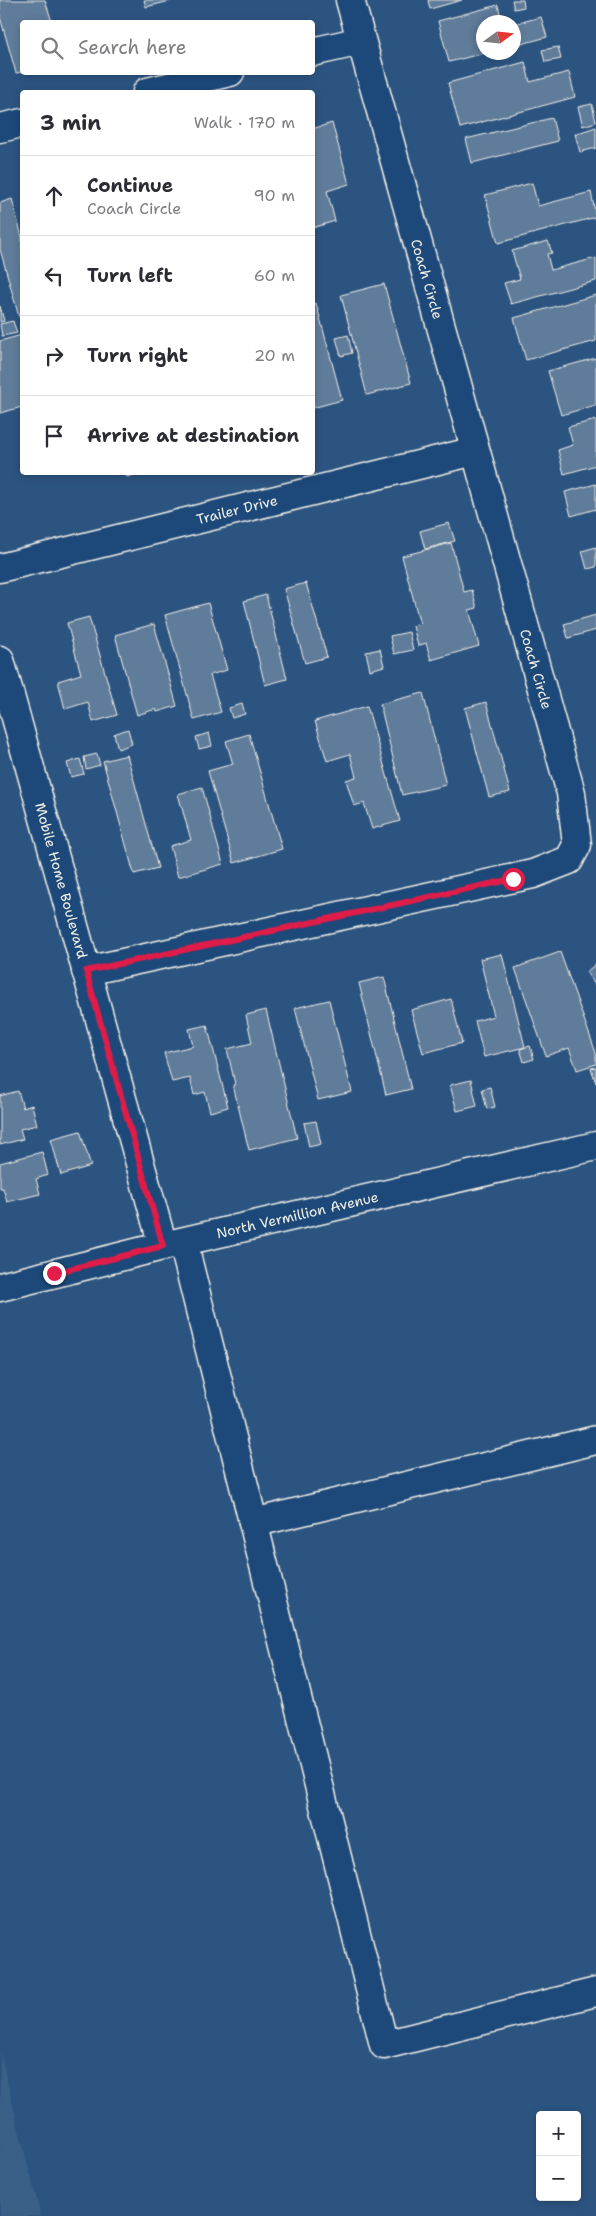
<!DOCTYPE html>
<html lang="en">
<head>
<meta charset="utf-8">
<style>
	body { margin:0; font-family:"Shantell Sans",sans-serif; background:#f7f7f7; color:#2b2b33 }
	.controls { position:absolute; right:15px; bottom:15px; display:grid; overflow:hidden; border-radius:5px; box-shadow:0 2px 8px #0003 }
	.controls button { width:45px; height:45px; display:grid; place-items:center; padding:0; border:0; border-bottom:1px solid #e1e1e2; background:#fff; color:#2b2b33; font:25px sans-serif }
	.compass { position:absolute; left:476px; top:15px; width:45px; height:45px; border-radius:50%; background:#fff; box-shadow:0 2px 8px #0003; rotate:75deg }
	.stop { position:absolute; width:15px; height:15px; margin:-11px; border:4px solid #e11d48; border-radius:50%; background:#fff }
	.stop.end { background:#e11d48; border-color:#fff; box-shadow:0 1px 5px #0008 }
	.list { margin:0; padding:0; list-style:none }
	h2 { display:flex; justify-content:space-between; align-items:center; height:65px; margin:0; padding:0 20px; font-size:21px }
	h2 small { font-size:16px; font-weight:400; color:#7c7c81 }
	.list li { display:grid; grid-template-columns:32px 1fr auto; gap:15px; align-items:center; box-sizing:border-box; height:80px; padding:0 20px; border-top:1px solid #e1e1e2 }
	.list b { display:block; font-size:19px; white-space:nowrap }
	.list p { margin:0; font-size:16px; white-space:nowrap; color:#7c7c81 }
	.list em { font-size:16px; font-style:normal; color:#7c7c81 }
	.icon { flex:none; width:28px; height:28px; fill:none; stroke:currentColor; stroke-width:2; stroke-linecap:round; stroke-linejoin:round }
	.map { position:relative; flex:none; width:596px; height:2216px; overflow:hidden }
	.search { position:absolute; background:#fff; box-shadow:0 2px 8px #0003; left:20px; top:20px; width:295px; height:55px; display:flex; align-items:center; gap:12px; box-sizing:border-box; padding:0 18px; border-radius:5px; color:#7c7c81; font-size:19px }
	.panel { position:absolute; background:#fff; box-shadow:0 2px 8px #0003; left:20px; top:90px; width:295px; height:385px; border-radius:5px }
	.map>svg:first-child { display:block }
	.built { fill:#3b6088 }
	.building { fill:#5e7b9a; stroke:#f4f1e8 }
	.lines { fill:none; stroke-linecap:round; stroke-linejoin:round }
	.minor-casing { stroke:#f4f1e8; stroke-width:31 }
	.tertiary-casing { stroke:#f4f1e8; stroke-width:31 }
	.minor { stroke:#1f4a7a; stroke-width:28 }
	.tertiary { stroke:#1f4a7a; stroke-width:28 }
	.route { stroke:#e11d48; stroke-width:6 }
	.labels { text-anchor:middle; stroke-width:4; stroke-linejoin:round; paint-order:stroke }
	.street-label { font-size:14px; fill:#f4f1e8; stroke:#1f4a7a }
</style>
</head>
<body>
<div class="map">
<svg width="596" height="2216" viewBox="0 0 596 2216">
	<rect width="100%" height="100%" fill="#2c5481"/>
	<filter id="ink" filterUnits="userSpaceOnUse"><feTurbulence type="fractalNoise" baseFrequency=".02" numOctaves="2"/><feDisplacementMap in="SourceGraphic" scale="10" xChannelSelector="R" yChannelSelector="G"/><feConvolveMatrix kernelMatrix="1 2 1 2 8 2 1 2 1" color-interpolation-filters="sRGB"/></filter>
	<g filter="url(#ink)">
		<path class="built" d="M0,2051L17,2123L41,2216H0Z"/>
		<path class="building" d="M0,0H45L52,22H22V72L16,73L0,17Z
			M144,0H169L170,1L146,7Z
			M428,0H462L430,9Z
			M512,0H523L524,7L514,9Z
			M498,5L502,22H484V52H488L449,62L438,21Z
			M541,17L547,37L514,46V24Z
			M558,47L561,59L545,62L542,50Z
			M525,62L530,82L569,72L575,97L460,128L448,83Z
			M592,104L596,122L583,126L578,107Z
			M552,118L558,141L472,163L466,139Z
			M332,123L349,184L327,191L335,221L312,228V129Z
			M596,127V148L580,152L575,134Z
			M532,183L538,206L591,192L596,217L498,243L485,195Z
			M12,199L22,237V317H19L0,249V203Z
			M548,241L552,253L547,254L551,270L596,258V281L511,304L504,283L520,279L512,251Z
			M384,284L411,383L367,395L341,295Z
			M596,295V341L526,360L514,318Z
			M316,303L342,400L312,408V304Z
			M0,306L4,321L0,322Z
			M13,321L17,333L2,336L0,324Z
			M22,335V407L0,413V341Z
			M348,335L352,353L341,356L336,338Z
			M596,358V405L561,415L548,371Z
			M596,420V465L564,474L558,450L573,445L568,427Z
			M125,472H143L127,477Z
			M596,484V509L571,516L565,492Z
			M449,523L455,541L425,549L420,531Z
			M451,543L464,592L472,590L477,608L469,610L479,646L431,660L426,643L418,646L413,626L420,624L402,556Z
			M596,547V567L587,569L582,551Z
			M306,583L327,657L305,663L284,589Z
			M266,595L287,679L265,685L244,601Z
			M208,603L227,670L210,675L221,712L194,720L165,615Z
			M596,615V630L568,638L564,624Z
			M89,617L117,715L93,722L88,702L65,709L58,681L81,674L67,623Z
			M154,624L177,706L157,712L156,709L137,715L115,635Z
			M409,632L413,650L394,654L390,636Z
			M380,649L384,666L370,670L366,652Z
			M423,693L446,785L402,795L380,704Z
			M486,702L510,792L489,797L465,708Z
			M242,704L245,714L232,718L229,708Z
			M367,706L400,821L372,829L364,803L354,806L346,780L356,777L350,754L327,761L315,721Z
			M128,729L132,744L118,749L114,734Z
			M209,733L212,746L199,749L196,737Z
			M249,734L282,849L234,863L208,771L233,764L226,741Z
			M97,754L100,765L86,769L84,757Z
			M127,755L158,868L134,874L103,761Z
			M80,759L84,774L71,777L67,763Z
			M202,787L223,864L178,877L170,846L191,840L178,794Z
			M560,952L596,1053V1064L577,1070L569,1048L546,1056L515,968Z
			M502,954L525,1047L484,1057L475,1021L494,1016L480,959Z
			M596,964V986L586,972Z
			M384,977L411,1089L386,1095L359,983Z
			M451,999L462,1043L423,1053L411,1010Z
			M329,1000L352,1092L318,1100L295,1008Z
			M266,1010L297,1138L249,1150L233,1085L235,1084L227,1049L252,1043L246,1015Z
			M207,1025L228,1107L210,1112L205,1092L194,1095L190,1078L172,1082L164,1053L193,1046L189,1029Z
			M530,1046L534,1059L524,1062L520,1049Z
			M596,1067V1083L591,1068Z
			M471,1080L477,1106L457,1111L450,1085Z
			M490,1087L495,1107L487,1109L482,1089Z
			M18,1091L23,1108L32,1105L37,1125L20,1129L23,1139L0,1145V1096Z
			M316,1121L321,1144L309,1147L304,1123Z
			M80,1131L91,1166L61,1175L51,1139Z
			M42,1152L48,1175L36,1179L40,1194L7,1202L3,1188H0V1163Z"/>
		<g class="lines">
			<g class="minor-casing">
				<g id="minor">
					<path d="M312,52L361,41"/>
					<path d="M147,92L230,72"/>
					<path d="M0,128L22,123"/>
					<path id="s1" d="M0,568L475,451"/>
					<path id="s2" d="M0,660L163,1246"/>
					<path d="M86,971L533,874L569,860L577,845L571,793L350,0"/>
					<path d="M183,1242L384,2045L596,1992"/>
					<path d="M253,1523L596,1440"/>
				</g>
			</g>
			<g class="tertiary-casing">
				<g id="tertiary">
					<path id="s3" d="M0,1287L163,1246L596,1146"/>
				</g>
			</g>
			<use href="#minor" class="minor"/>
			<use href="#tertiary" class="tertiary"/>
		</g>
	</g>
	<g class="lines" filter="url(#ink)">
		<path class="route" d="M54,1273L163,1246L86,971L513,879"/>
	</g>
	<g class="labels">
		<g class="street-label">
			<text transform="translate(427 279) rotate(74)" y="5">Coach Circle</text>
			<text dy="5" stroke="none"><textPath href="#s1" startOffset="244">Trailer Drive</textPath></text>
			<text transform="translate(536 669) rotate(74)" y="5">Coach Circle</text>
			<text dy="5" stroke="none"><textPath href="#s2" startOffset="229">Mobile Home Boulevard</textPath></text>
			<text dy="5" stroke="none"><textPath href="#s3" startOffset="306">North Vermillion Avenue</textPath></text>
		</g>
	</g>
</svg>
<div class="controls">
<button>+</button>
<button>−</button>
</div>
<svg class="compass" viewBox="-18 -18 36 36"><path d="M0-13l5 13h-10z" fill="#e53935"/><path d="M0 13l5-13h-10z" fill="#7c7c81"/></svg>
<div class="stop" style="left:513px;top:879px"></div>
<div class="stop end" style="left:54px;top:1273px"></div>
<div class="search"><svg class="icon" aria-label="search" viewBox="0 0 24 24"><circle cx="10" cy="10" r="6"/><path d="M15 15l6 6"/></svg>Search here</div>
<section class="panel">
<h2>3 min<small>Walk · 170 m</small></h2>
<ul class="list">
<li><svg class="icon" aria-label="ahead" viewBox="0 0 24 24"><path d="M12 20V5M6 11l6-6 6 6"/></svg><div><b>Continue</b><p>Coach Circle</p></div><em>90 m</em></li>
<li><svg class="icon" aria-label="left" viewBox="0 0 24 24"><path d="M17 20v-9H6M10 6l-5 5 5 5"/></svg><div><b>Turn left</b></div><em>60 m</em></li>
<li><svg class="icon" aria-label="right" viewBox="0 0 24 24"><path d="M7 20v-9h11M14 6l5 5-5 5"/></svg><div><b>Turn right</b></div><em>20 m</em></li>
<li><svg class="icon" aria-label="arrive" viewBox="0 0 24 24"><path d="M6 21V4h12l-3 4 3 4H6"/></svg><div><b>Arrive at destination</b></div></li>
</ul>
</section>
</div>
</body>
</html>
